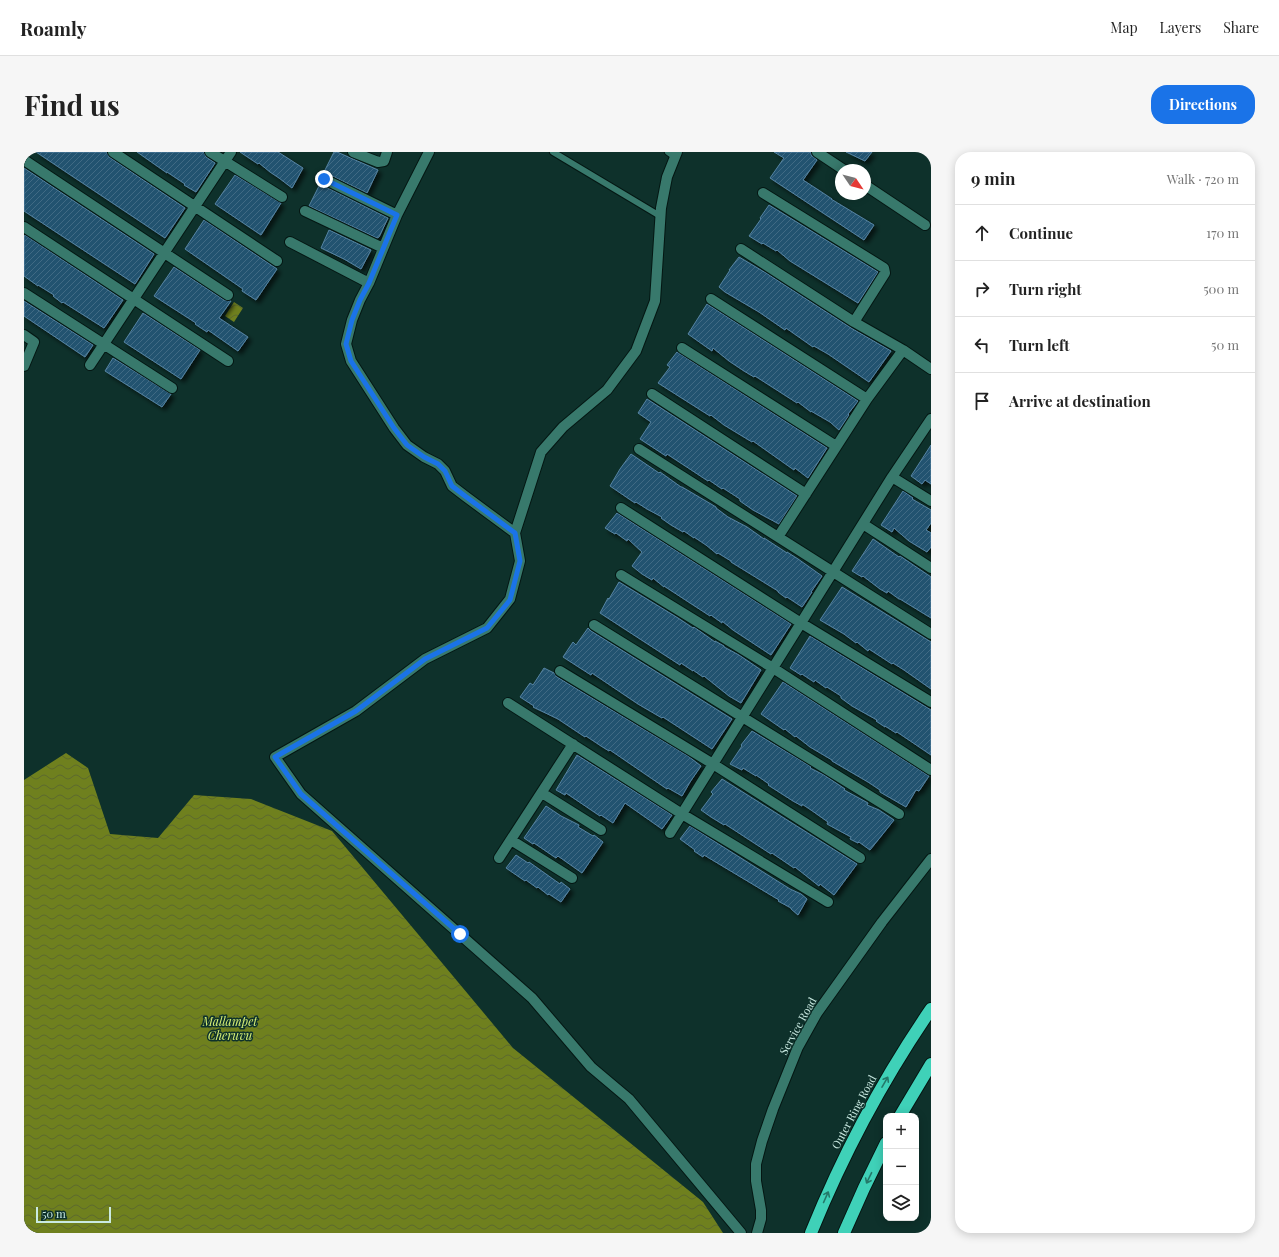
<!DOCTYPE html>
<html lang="en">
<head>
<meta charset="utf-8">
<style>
	body { margin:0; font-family:"Playfair Display",serif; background:#f6f6f6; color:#222 }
	.controls { position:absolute; right:12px; bottom:12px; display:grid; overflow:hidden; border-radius:8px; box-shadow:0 2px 10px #0003 }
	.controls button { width:36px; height:36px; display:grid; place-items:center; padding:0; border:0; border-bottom:1px solid #e0e0e0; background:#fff; color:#222; font:20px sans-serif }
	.compass { position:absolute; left:811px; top:12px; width:36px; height:36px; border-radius:50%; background:#fff; box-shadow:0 2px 10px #0003; rotate:125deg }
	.scale { position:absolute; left:12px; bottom:10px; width:75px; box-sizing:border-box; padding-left:4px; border:2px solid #caeae2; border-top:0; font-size:11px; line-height:14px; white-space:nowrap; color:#caeae2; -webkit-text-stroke:3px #0e312b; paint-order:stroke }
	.stop { position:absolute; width:12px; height:12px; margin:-9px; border:3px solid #1a73e8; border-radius:50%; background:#fff }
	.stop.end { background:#1a73e8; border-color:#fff; box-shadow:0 1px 4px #0008 }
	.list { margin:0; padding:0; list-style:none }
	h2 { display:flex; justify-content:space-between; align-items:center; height:52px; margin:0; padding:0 16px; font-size:17px }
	h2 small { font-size:13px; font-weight:400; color:#767676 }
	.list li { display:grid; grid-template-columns:26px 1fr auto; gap:12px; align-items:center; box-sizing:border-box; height:56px; padding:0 16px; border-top:1px solid #e0e0e0 }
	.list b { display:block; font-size:15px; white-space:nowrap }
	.list em { font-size:13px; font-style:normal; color:#767676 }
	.icon { flex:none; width:22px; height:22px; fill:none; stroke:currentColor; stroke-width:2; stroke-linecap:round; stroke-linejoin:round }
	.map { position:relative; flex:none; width:907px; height:1081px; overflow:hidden; border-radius:16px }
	header { display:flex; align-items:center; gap:24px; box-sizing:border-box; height:56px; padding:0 20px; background:#fff; border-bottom:1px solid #e0e0e0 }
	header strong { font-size:19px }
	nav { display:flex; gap:22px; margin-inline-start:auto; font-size:14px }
	.intro { display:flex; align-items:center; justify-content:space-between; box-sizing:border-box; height:96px; padding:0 24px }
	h1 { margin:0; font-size:28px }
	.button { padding:10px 18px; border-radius:16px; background:#1a73e8; color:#fff; font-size:14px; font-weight:700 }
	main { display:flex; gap:24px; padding:0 24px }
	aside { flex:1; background:#fff; border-radius:16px; box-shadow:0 2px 10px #0003 }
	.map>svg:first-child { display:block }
	.water { fill:url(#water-waves) }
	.building { fill:url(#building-hatch); stroke:#5684a3; filter:url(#shadow) }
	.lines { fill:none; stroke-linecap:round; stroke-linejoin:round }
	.lane-casing { stroke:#041713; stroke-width:8 }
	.street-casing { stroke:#041713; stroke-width:12 }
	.highway-casing { stroke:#041713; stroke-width:14 }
	.lane { stroke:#38796c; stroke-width:6 }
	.street { stroke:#38796c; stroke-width:10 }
	.highway { stroke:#3fd1b8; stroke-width:12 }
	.oneway { stroke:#24796a }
	.route { stroke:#1a73e8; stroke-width:5 }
	.labels { text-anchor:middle; stroke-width:3; stroke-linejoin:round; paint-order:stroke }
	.street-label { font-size:11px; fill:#caeae2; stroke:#0e312b }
	.water-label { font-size:12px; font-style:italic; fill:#d7f075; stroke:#0e312b }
</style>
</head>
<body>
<header>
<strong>Roamly</strong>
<nav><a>Map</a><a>Layers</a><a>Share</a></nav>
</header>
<div class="intro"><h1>Find us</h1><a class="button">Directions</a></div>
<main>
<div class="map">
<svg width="907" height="1081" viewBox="0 0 907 1081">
	<defs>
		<pattern id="water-waves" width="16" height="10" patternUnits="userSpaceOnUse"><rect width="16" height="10" fill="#6f801e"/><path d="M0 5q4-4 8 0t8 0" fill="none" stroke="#5b692d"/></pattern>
		<pattern id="building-hatch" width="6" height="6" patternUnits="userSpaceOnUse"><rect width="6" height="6" fill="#215270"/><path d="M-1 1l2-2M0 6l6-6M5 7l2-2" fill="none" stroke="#406b84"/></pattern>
		<filter id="shadow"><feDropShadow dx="3.5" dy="3.5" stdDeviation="2" flood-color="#0009"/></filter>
	</defs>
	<rect width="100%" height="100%" fill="#0e312b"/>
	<path class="water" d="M210,150L219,156L210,170L201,164Z
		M42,601L64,616L86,682L134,686L170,643L227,647L308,679L489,896L679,1050L699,1081H0V628Z"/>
	<path class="building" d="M12,0H83L85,5L161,56L141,86Z
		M113,0H180L182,5L191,11L172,40L160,33L161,32L143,20V21Z
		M216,0H254L279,16L268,36L255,26L246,20L235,11L234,12Z
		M310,0H313L354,18L343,41L300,20Z
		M750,0H787V3L793,8L779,28L796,39L808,47H807L850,73L840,88L746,26L760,6Z
		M822,0H848L841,9Z
		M0,16L130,102L111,132L0,59Z
		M211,23L257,51L237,83L191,52Z
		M296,32L364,66L355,85L353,86L285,54Z
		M745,53L854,120L834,151L766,109L753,98L752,99L739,91L738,92L725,84L737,67L736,66Z
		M180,68L253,117L232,148L218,139L219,137L161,97Z
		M305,78L347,98L337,117L320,107L297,96Z
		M1,83L99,148L80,176L39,150L38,151L29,144L30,143L14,133V134L0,124V85Z
		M715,105L742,121L827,176L867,199L845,230L804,202L790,194L789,195L762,176L761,178L735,160L701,140L695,135L706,118H705Z
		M150,115L200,148L207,149L195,166L224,185L214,199L184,178L183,180L171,172L172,171L130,144Z
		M0,149L69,193L61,205L0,164Z
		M683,152L834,249L824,262L825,263L815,278L806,270L787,259V260L774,250L773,251L731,224L730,225L720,219L705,209L689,196L688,199L664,182Z
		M119,161L176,198L157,227L100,190Z
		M653,200L803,296L784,326L771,316L770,318L729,289L728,290L700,273L687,263L686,264L634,231L646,215L643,213Z
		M89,206L147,242L138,255L81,219Z
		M623,247L773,344L755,372L729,358L716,349V347L699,336L698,337L685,328L684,329L643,302L642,304L616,287L627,270L614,261Z
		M907,293V332L901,328L898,332L887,324Z
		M607,302L635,321L636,320L657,335H658L692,355V356L704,365L723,375L740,387V386L763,401V400L774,407L798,424L787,440H788L778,455L763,445L762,446L754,440V439L707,410V409L694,401L693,402L682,393L670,385V386L660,379L659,380L647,373L637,366L638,365L623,357L612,350L611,351L586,334L596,317Z
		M879,339L889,346L888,347L907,358V371L902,378L907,381V395L903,400L885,389L870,376L868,380L857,373Z
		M593,361L767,472L747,503L709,478L698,469V471L687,463L686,464L640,434V435L629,426L628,428L618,422L608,414L618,400L604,387L603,389L592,381L591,382L581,376Z
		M849,387L875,405L876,404L907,425V466L876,447H875L864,439L863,441L856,437L839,424L838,425L828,419Z
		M595,430L654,466L669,476L670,475L691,490V489L700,494V495L715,503L737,518L717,551L705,544L680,524L679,525L669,518V519L657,511L656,513L576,461L584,446L585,447Z
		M818,435L907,490V537L880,518L869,511L868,512L845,497L844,499L833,490L832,491L820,482L796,468Z
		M564,476L567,479L708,567L688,597L639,565L638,566L614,552L568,521L567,523L539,505L549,490L552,493Z
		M786,484L907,558V603L873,580L872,581L861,574V575L852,569L853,568L828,554L817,546V544L803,535L802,536L791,528L790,530L778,522L777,523L766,516Z
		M520,516L530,521L533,525L664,604L677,614L666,630L658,644L644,636L643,637L586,598L585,599L577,594L562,584L561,585L534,567L509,555L510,554L496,545L506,531L509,533Z
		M759,530L905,624L895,639L892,638L882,655L856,640V638L844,630L808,609V608L786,595L772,584L771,585L761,577L760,578L737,562Z
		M728,579L781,611L787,615L786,616L800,623L821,637L820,638L844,651L843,653L855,658L870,668L846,698L835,690L834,691L826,687L827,685L803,672L804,670L787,658L778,652V654L769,649L744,633L745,632L732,623V624L719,616L718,618L706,612L718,594L717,593Z
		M553,603L648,663L638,677L601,651L589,671L577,663L576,664L542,641L541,643L532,638Z
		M698,627L833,712L810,743L796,732L795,734L771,715L770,716L748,701L747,702L701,672L700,673L687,665L677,658L689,642L687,640Z
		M522,654L537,664L555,673L554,675L569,684L570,683L579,690L558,721L534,704L532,706L510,691L509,692L500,686Z
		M666,674L766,737L777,742L783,747L774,763L767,757V756L754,749L755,748L680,703L679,705L670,699L671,698L656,687Z
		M492,703L504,711L505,710L536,732L537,730L546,737L537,750L525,742L524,743L514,735L513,736L502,728L501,729L482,716Z"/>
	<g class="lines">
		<g class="lane-casing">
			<path id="lane" d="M529,0L636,64
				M644,0L651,5"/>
		</g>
		<g class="street-casing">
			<path id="street" d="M89,0L253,109
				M186,0L258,45
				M329,0L354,10L360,9L363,0
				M405,0L373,63L345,131L336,148L328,168L322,192L327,209L370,276L383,293L400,305L414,312L421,319L428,334L441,344L491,381
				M653,0L643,25L637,56L631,149L612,199L583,238L539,275L517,300L491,381L496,409L486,447L463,476L401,507L332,559L251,605L277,642L508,846L567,915L605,947L717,1081
				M793,0L820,18
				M0,8L204,143
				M300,27L373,63
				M841,33L901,73
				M739,41L860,116L861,121L830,170
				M281,59L359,96
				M0,75L204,209
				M266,90L345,131
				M717,97L830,170L879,198L907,217
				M0,141L148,236
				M687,147L843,247
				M0,183L10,190L0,214
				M658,196L812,294
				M66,213L207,0
				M628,242L782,342
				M615,297L907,482
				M868,325L907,349
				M597,356L777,471L907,550
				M839,372L907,416
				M754,385L843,247L879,198
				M597,423L749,516L907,618
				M570,473L875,662
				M536,519L689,612L836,706
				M484,551L658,662L804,750
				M518,641L577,678
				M646,681L868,325L907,267
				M487,688L548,726
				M475,706L549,592
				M733,1081L737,1067V1058L732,1029V1012L738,989L749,957L774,895L793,861L858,770L907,707"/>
		</g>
		<g class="highway-casing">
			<path id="highway" d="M876,964L907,912
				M787,1081C819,1002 859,927 907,857
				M820,1081L840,1036L862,991"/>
		</g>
		<use href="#lane" class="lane"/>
		<use href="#street" class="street"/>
		<use href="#highway" class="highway"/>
	</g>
	<defs><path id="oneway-shaft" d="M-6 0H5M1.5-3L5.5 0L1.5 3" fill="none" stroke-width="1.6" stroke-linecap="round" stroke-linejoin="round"/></defs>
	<g class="oneway">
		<use href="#oneway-shaft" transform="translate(861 930) rotate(-60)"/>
		<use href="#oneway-shaft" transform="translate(845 1026) rotate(116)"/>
		<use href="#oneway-shaft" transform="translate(802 1045) rotate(-66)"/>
	</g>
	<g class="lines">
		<path class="route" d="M300,27L373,63L345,131L336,148L328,168L322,192L327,209L370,276L383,293L400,305L414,312L421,319L428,334L441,344L491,381L496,409L486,448L463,476L401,507L332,559L251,605L277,642L436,782"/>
	</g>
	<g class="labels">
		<g class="street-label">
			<text transform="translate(774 874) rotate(-61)" y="4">Service Road</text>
			<text transform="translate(830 960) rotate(-62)" y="4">Outer Ring Road</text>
		</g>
		<g class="water-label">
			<text x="206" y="874">Mallampet<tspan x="206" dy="14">Cheruvu</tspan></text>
		</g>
	</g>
</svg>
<div class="controls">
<button>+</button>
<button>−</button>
<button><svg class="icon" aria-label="layers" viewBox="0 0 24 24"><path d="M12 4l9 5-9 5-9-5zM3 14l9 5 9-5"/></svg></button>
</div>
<svg class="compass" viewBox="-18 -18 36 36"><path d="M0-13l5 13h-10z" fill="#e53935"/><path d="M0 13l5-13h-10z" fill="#767676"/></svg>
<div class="scale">50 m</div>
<div class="stop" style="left:436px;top:782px"></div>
<div class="stop end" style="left:300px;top:27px"></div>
</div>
<aside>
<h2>9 min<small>Walk · 720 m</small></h2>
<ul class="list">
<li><svg class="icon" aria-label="ahead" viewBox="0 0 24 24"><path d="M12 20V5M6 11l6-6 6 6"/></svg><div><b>Continue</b></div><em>170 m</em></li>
<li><svg class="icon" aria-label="right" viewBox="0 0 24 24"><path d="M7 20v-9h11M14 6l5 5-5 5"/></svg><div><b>Turn right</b></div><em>500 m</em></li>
<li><svg class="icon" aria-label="left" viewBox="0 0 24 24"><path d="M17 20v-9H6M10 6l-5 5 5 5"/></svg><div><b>Turn left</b></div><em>50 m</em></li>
<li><svg class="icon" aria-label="arrive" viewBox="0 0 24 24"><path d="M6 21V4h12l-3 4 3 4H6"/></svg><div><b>Arrive at destination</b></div></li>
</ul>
</aside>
</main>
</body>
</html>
